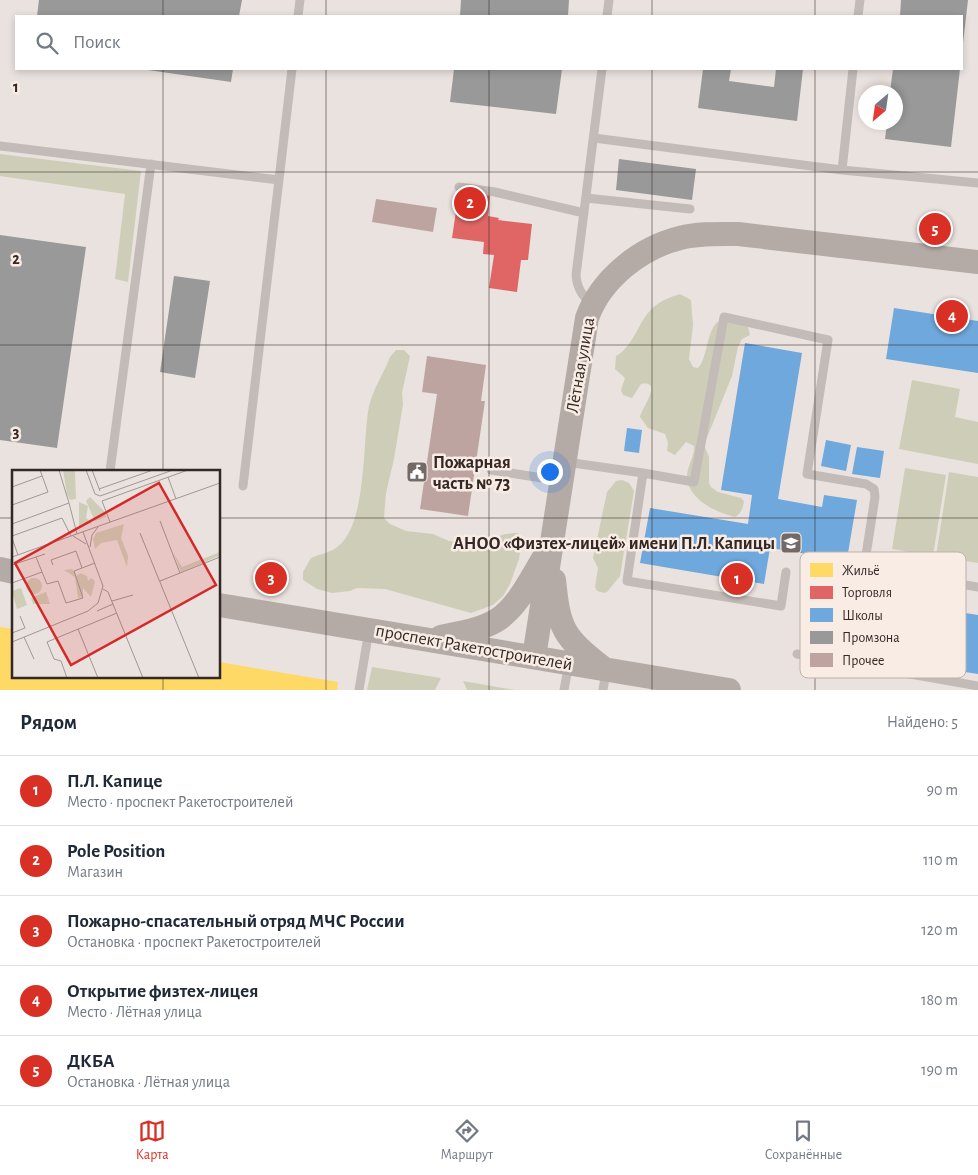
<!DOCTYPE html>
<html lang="ru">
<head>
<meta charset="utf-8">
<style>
	body { margin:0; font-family:"Alegreya Sans",sans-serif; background:#f6f6f7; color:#1f2937 }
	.compass { position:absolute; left:858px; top:85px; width:45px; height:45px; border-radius:50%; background:#fff; box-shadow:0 2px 8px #0003; rotate:209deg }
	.you { position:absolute; left:549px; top:471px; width:18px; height:18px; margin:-12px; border:4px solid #fff; border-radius:50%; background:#1a73e8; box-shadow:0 0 0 8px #1a73e833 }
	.badge { display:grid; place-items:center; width:32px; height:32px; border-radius:50%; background:#d93025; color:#fff; font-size:16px; font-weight:700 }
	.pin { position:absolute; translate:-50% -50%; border:2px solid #fff; box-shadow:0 1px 5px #0006 }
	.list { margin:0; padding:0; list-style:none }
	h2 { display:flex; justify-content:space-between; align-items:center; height:65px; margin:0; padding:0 20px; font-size:21px }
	h2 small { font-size:16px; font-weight:400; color:#747a83 }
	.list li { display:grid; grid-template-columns:32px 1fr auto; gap:15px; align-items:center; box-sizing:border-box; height:70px; padding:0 20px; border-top:1px solid #e0e1e3 }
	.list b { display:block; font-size:19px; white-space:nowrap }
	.list p { margin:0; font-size:16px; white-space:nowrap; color:#747a83 }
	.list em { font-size:16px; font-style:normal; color:#747a83 }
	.icon { flex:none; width:28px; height:28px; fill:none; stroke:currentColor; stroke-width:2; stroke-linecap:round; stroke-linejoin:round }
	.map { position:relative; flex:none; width:978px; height:690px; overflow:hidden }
	.search { position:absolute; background:#fff; box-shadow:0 2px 8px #0003; left:15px; right:15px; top:15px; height:55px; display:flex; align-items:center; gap:12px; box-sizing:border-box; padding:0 18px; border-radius:0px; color:#747a83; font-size:19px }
	.sheet { height:415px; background:#fff }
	nav { display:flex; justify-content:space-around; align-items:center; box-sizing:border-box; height:70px; border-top:1px solid #e0e1e3; background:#fff; font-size:14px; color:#747a83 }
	nav a { display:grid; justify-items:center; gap:2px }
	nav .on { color:#d93025 }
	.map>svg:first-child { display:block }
	.green { fill:#ceceb8 }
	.homes { fill:#ffd966 }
	.shops { fill:#e06666 }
	.schools { fill:#6fa8dc }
	.industry { fill:#999 }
	.building { fill:#bda4a0 }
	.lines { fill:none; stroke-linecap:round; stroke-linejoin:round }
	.lane { stroke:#c3bbb7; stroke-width:9 }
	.secondary { stroke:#b4aba7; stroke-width:24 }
	.grid { fill:none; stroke:#332826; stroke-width:1; stroke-opacity:0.55 }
	.labels { text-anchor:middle; stroke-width:5; stroke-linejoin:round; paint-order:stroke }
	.street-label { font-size:18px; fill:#332826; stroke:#f8ece4 }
	.poi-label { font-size:18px; font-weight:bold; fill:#332826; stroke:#f8ece4; text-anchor:start }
	.inset-road { fill:none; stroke:#a19894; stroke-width:1 }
	.view { fill:#d62828; fill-opacity:0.15; stroke:#d62828; stroke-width:2.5 }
	.inset-edge { fill:none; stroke:#332826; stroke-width:2.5 }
	.key { fill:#f8ece4; stroke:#bdb1ab; stroke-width:1 }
	.key-label { font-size:14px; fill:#332826 }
	.grid-label { font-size:16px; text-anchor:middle; font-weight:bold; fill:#332826; stroke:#f8ece4; stroke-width:5; stroke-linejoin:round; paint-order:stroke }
</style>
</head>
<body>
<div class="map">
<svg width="978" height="690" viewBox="0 0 978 690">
	<rect width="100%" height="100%" fill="#eae2de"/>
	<path class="green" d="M0,154L141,171L128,282L115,279L125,194L0,176Z
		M680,294L691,300L693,325L689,359L693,367L698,368C709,358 706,319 725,320C733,321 741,325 748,327L750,335L742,339L738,347L732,376L704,445L709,457V483L711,487L718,492L741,498L744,501C743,508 741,514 735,517C717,513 687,499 687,476C687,466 695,456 694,446L686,442L675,455L667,451L668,443L665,434L648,428L640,417C641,409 664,380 641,384L632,398L623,395L621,390L625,378L615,369L616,356C635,346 638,319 655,306C662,300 671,297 680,294Z
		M396,350H404L410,356L402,393L403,404L394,459L386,493L384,518L390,524L406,531L433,534L449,541L458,542L473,550L488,548C496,534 502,534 517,533L521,535L522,541L519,559L510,584L503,596L493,605L471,613L385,589L357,588L350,591L332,593L317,589L303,580V572L311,558C319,554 329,553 336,548C368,526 362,441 369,406C373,389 384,373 390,357Z
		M912,380L960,389L955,417L978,422V464L899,449Z
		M905,468L946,475L933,556L892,549Z
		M949,472L978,477V563L936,556Z
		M622,480L629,483L634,491L620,576L607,592L604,593L597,591L595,587L598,568L593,558L607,492L616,481Z
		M372,667L441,678L435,690H367Z
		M463,681L515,690H467Z"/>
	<path class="homes" d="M0,627L14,629V676H219V662L338,682L337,690H0Z"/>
	<path class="shops" d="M459,191L490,195L488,216L499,218L498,220L532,224L528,260H521L517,292L489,288L494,255L483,254L484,242L452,238Z"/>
	<path class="schools" d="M894,308L978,321V373L886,359Z
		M745,343L802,353L778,499L822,507L824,495L857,500L839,606L869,610L871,598L978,615V674L862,656L867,622L837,617L835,631L802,625L814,555L770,548L764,584L640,563L650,508L748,524L752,495L721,490Z
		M627,428L642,430L639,453L624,451Z
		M826,440L851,445L846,471L821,466Z
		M857,447L884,451L880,478L852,474Z"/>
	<path class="industry" d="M39,0H242L239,16H37Z
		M461,0H569L568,16H460Z
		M901,0H968L963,43L962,16H900Z
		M141,69H233L231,82Z
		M454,69H562L556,114L450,102Z
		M703,69H731L729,81L774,87L776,69H803L797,121L698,108Z
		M893,69H960L951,147L885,139L887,122H896V92H890Z
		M619,159L696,169L692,200L616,190Z
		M0,235L86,247L57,448L0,440Z
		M174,276L210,281L195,378L160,372Z"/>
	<path class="building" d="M376,199L437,208L433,232L372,222Z
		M427,356L486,365L481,401H485L468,516L420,509L437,394L422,392Z"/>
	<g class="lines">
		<path class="lane" d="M298,16L300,0
			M607,16L609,0
			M858,16L860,0
			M594,138L842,170L978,183
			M0,146L279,180
			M842,170L853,69
			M459,187L495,192L584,213
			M586,198L690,209
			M591,304C582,295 577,288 576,275L602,69
			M566,462L643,473L627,581L781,606L786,572
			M491,470L561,481
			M110,471L151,164
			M643,473L694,482L724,317L828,340L807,474L866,484L874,489L875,497L864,568
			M243,486L292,69
			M797,654L978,686
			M847,664L864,568L978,587
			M359,690L369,630
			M564,690L569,663
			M603,690L606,671"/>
		<path class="secondary" d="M0,569L14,572
			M554,580C559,631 564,637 603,668
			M219,605L729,690
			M441,637C459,633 481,630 497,620C519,606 532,576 546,554
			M534,657L587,318C601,279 640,248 680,238C699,233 719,234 738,234L978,262"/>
	</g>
	<path class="grid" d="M163,0V16M326,0V16M489,0V16M652,0V16M815,0V16M163,69V471M326,69V690M489,69V690M652,69V690M815,69V690M0,172H978M0,345H978M0,518H14M219,518H978M163,676V690"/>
	<defs>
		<g id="civic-square" transform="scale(1.125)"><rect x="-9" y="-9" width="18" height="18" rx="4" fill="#736966" stroke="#f8ece4"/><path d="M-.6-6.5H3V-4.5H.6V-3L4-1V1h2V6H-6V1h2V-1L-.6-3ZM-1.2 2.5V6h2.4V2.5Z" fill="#fff"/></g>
		<g id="school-square" transform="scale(1.125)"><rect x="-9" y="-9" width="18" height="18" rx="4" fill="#736966" stroke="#f8ece4"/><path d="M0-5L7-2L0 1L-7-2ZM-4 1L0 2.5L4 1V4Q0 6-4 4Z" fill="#fff"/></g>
	</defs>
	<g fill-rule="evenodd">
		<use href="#civic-square" x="417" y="472"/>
		<use href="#school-square" x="791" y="543"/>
	</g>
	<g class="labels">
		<g class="street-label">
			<text transform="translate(580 365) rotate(-80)" y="6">Лётная улица</text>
			<text transform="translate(474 647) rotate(10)" y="6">проспект Ракетостроителей</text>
		</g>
		<g class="poi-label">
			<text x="433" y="468">Пожарная<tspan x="433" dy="21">часть № 73</tspan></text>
			<text x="775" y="549" text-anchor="end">АНОО «Физтех-лицей» имени П.Л. Капицы</text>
		</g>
	</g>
	<g transform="translate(12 470)">
		<rect width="208" height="208" fill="#eae2de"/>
		<path d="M51,0H63L64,29L58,30L55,24ZM78,27L93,42L94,47L83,51L74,31ZM67,32L76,36L74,48L80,53L67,57ZM112,54L109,68L116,86L115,97L105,70L89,73L83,79L81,69L84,63ZM208,82L207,86L169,102L162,84L170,97ZM60,99L65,106L68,103L75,106L76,111L79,108L83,111L79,127L71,118V127L66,128L63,107L52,100ZM14 116a8 8 0 1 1 16 0a8 8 0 1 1-16 0ZM9,118L15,135L5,139L0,121ZM34,122L38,134H21L19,128Z" fill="#ceceb8"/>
		<path class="inset-road" d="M74,0L83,24L88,26M80,0L88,21M156,7L164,29M0,17L30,6M87,19L141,0M88,26L161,0M90,31L176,0M90,31L98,52M57,33L65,64M0,35L36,22L28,0M148,51L168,103M0,54L57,33L47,0M128,63L187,208M0,66L50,48L59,66M61,66L74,74M0,68L6,85M78,77L80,65L86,57M0,87L208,13M0,95L33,84M41,95L39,90L64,81L70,98L83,93M30,102L35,114L46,111L54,133L71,128L62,101L70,98M148,111L208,87M0,113L30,102L24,87M91,119L96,122L131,208M100,131L121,125M85,141L101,134M66,159L86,208M0,163L13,158L8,146M12,167L22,189M0,172L76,141L86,133L91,116L71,62M55,208L49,191L42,189L35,172L105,143"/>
		<path class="view" d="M147,13L204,115L59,195L3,93Z"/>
		<rect width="208" height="208" class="inset-edge"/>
	</g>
	<rect x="800" y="552" width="166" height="126" rx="8" class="key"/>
	<rect x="810" y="563" width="23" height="14" fill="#ffd966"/>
	<rect x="810" y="586" width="23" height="13" fill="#e06666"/>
	<rect x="810" y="608" width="23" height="14" fill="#6fa8dc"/>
	<rect x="810" y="631" width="23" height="13" fill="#999"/>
	<rect x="810" y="653" width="23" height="14" fill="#bda4a0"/>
	<g class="key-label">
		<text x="842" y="575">Жильё</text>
		<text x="842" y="597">Торговля</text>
		<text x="842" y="620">Школы</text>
		<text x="842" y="642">Промзона</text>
		<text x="842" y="665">Прочее</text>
	</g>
	<g class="grid-label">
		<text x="16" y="92">1</text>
		<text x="16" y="264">2</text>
		<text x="16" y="437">3</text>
	</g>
</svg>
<svg class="compass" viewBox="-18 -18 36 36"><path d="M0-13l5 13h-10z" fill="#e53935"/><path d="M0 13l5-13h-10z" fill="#747a83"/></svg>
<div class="you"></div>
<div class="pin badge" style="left:737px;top:579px">1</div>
<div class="pin badge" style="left:470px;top:203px">2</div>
<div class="pin badge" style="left:271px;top:578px">3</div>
<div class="pin badge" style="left:952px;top:316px">4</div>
<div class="pin badge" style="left:935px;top:229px">5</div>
<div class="search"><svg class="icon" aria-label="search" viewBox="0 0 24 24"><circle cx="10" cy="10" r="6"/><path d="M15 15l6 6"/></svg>Поиск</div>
</div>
<section class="sheet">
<h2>Рядом<small>Найдено: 5</small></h2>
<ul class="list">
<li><span class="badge">1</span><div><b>П.Л. Капице</b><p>Место · проспект Ракетостроителей</p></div><em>90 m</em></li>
<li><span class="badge">2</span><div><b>Pole Position</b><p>Магазин</p></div><em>110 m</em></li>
<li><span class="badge">3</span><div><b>Пожарно-спасательный отряд МЧС России</b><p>Остановка · проспект Ракетостроителей</p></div><em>120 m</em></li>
<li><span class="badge">4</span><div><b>Открытие физтех-лицея</b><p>Место · Лётная улица</p></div><em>180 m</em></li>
<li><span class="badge">5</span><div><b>ДКБА</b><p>Остановка · Лётная улица</p></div><em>190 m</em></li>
</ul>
</section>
<nav>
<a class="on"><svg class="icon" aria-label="map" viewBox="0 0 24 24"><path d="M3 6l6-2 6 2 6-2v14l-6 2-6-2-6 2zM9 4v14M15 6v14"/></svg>Карта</a>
<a><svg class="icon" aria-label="directions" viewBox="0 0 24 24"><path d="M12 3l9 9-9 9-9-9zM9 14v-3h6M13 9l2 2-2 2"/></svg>Маршрут</a>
<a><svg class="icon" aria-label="saved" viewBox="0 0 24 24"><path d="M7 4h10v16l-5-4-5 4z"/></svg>Сохранённые</a>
</nav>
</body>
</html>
